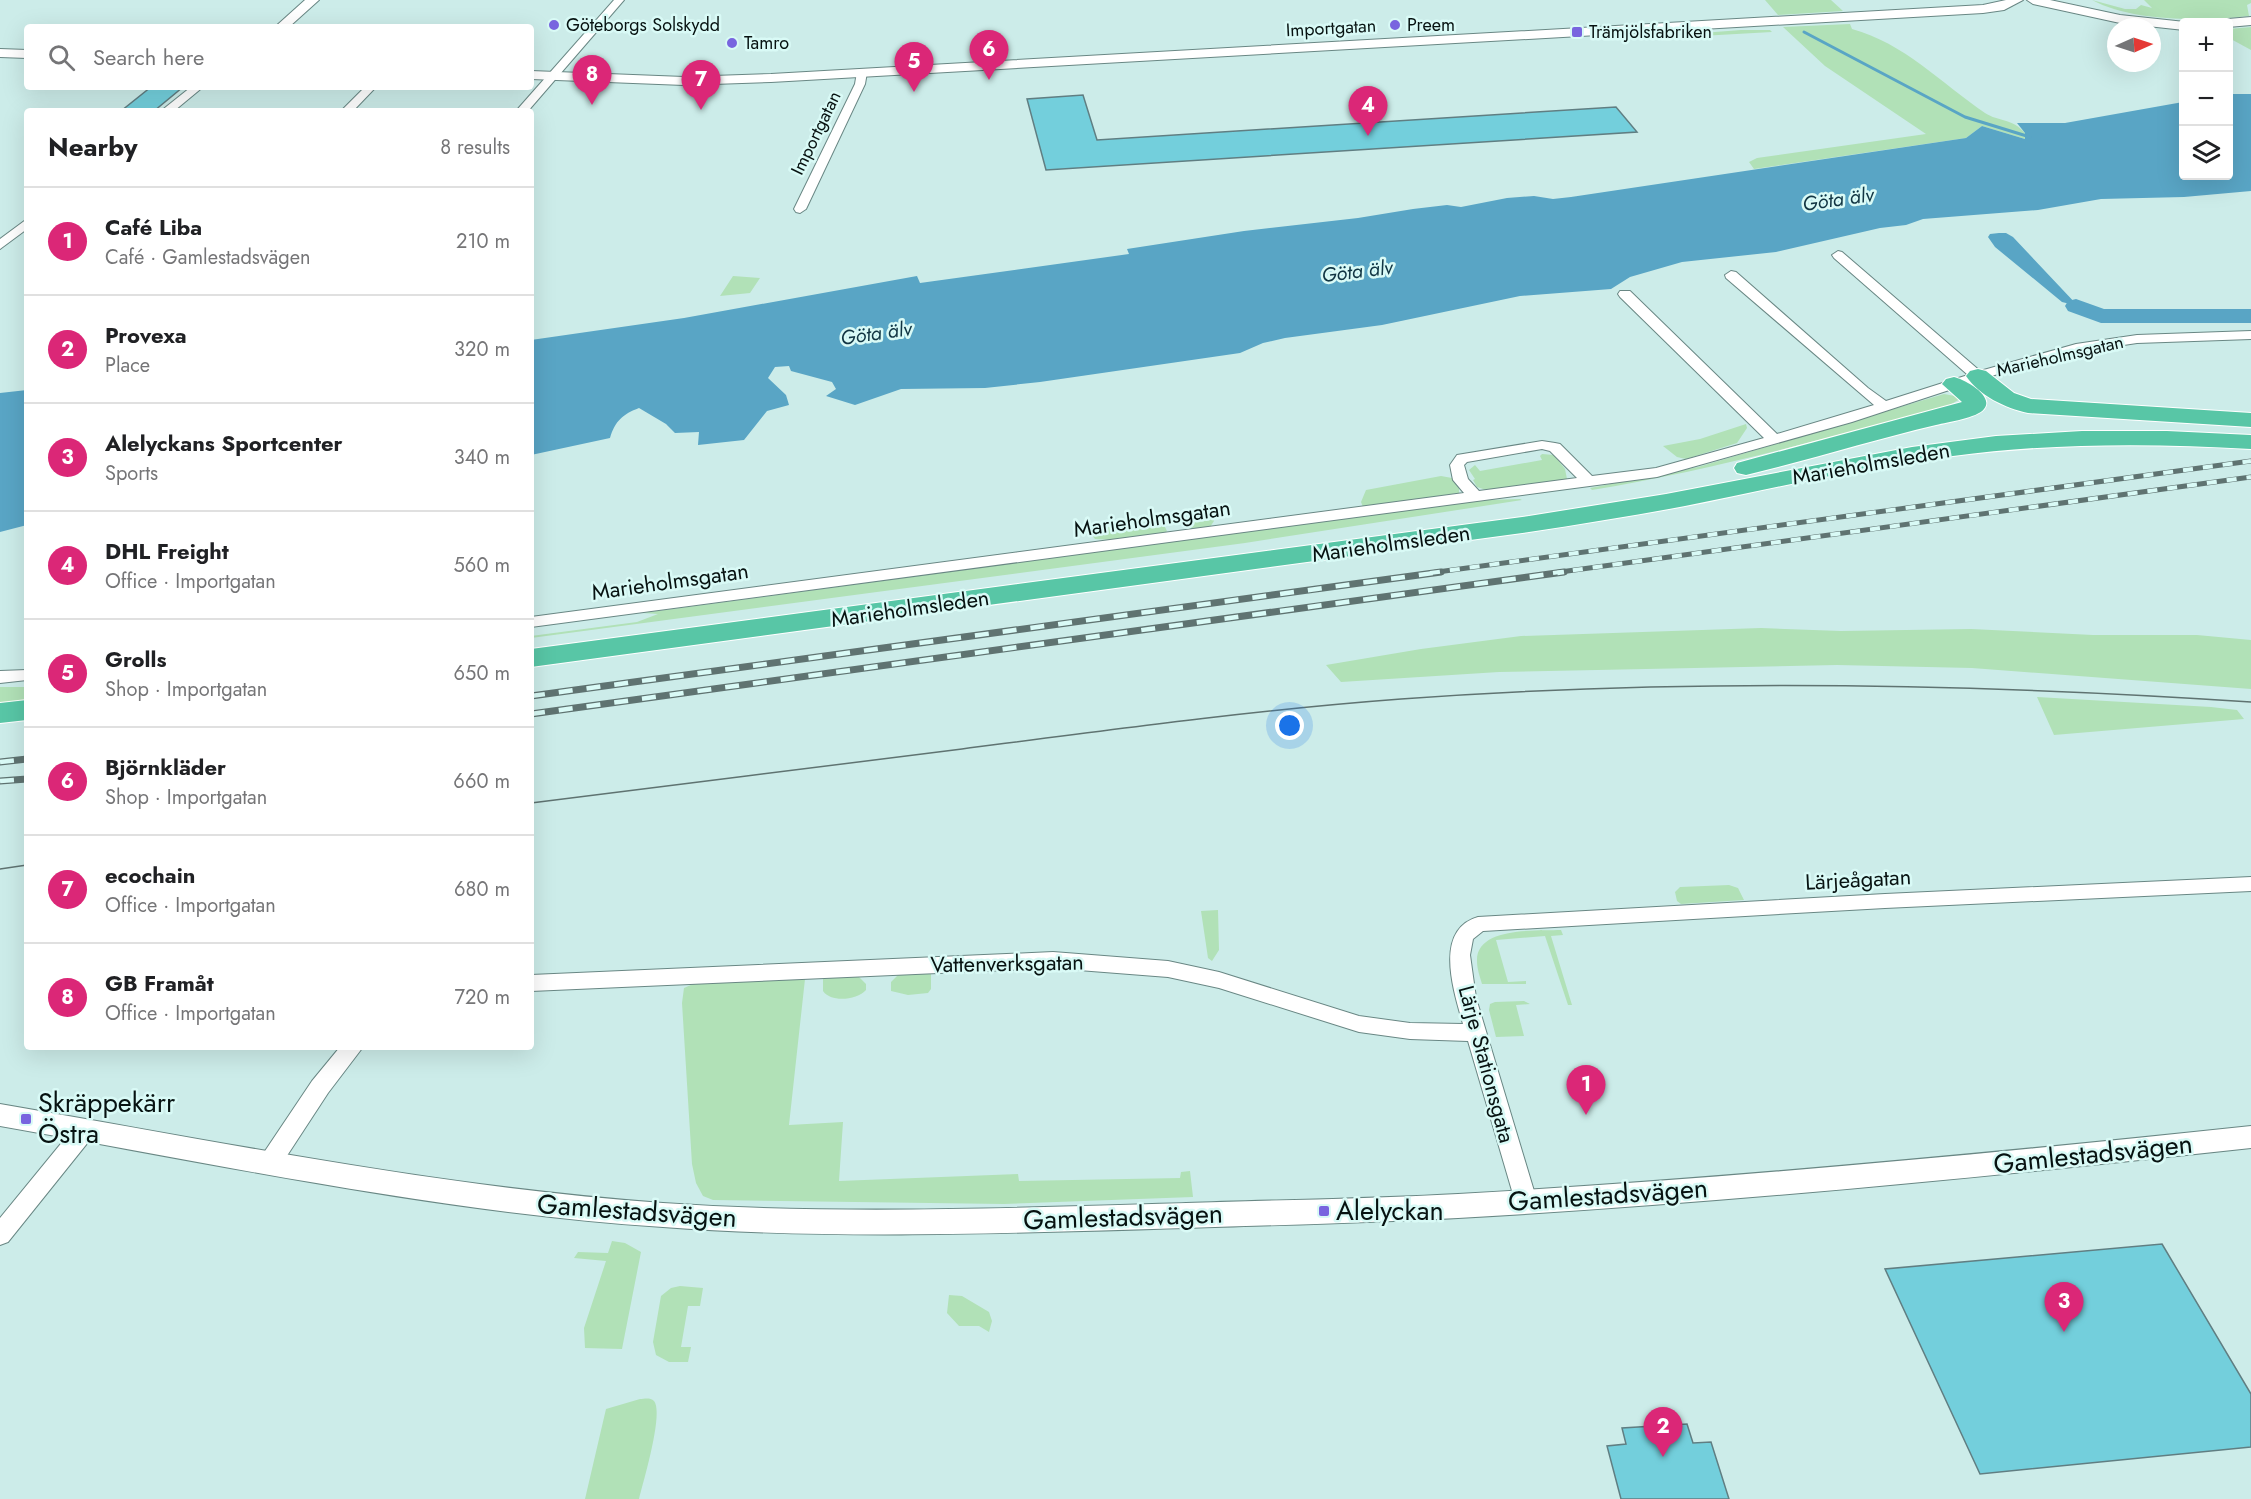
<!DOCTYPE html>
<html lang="en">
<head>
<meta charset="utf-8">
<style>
	body { margin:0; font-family:Jost,sans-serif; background:#f6f6f6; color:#202124 }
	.controls { position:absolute; right:18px; top:18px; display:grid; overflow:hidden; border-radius:6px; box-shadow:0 6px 24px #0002 }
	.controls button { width:54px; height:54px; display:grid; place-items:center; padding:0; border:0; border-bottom:2px solid #e0e0e0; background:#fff; color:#202124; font:30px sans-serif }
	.compass { position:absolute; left:2107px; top:18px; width:54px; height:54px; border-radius:50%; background:#fff; box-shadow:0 6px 24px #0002; rotate:87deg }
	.you { position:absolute; left:1290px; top:726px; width:21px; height:21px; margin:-15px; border:4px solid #fff; border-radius:50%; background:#1a73e8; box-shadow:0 0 0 9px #1a73e833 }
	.badge { display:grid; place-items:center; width:39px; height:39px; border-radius:50%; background:#db2777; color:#fff; font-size:20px; font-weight:700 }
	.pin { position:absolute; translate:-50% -50px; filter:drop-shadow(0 2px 3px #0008) }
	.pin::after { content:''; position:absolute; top:32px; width:21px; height:18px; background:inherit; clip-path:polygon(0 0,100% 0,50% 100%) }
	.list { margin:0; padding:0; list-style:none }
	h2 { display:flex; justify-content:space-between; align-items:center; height:78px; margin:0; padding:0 24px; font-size:26px }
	h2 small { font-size:20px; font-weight:400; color:#757577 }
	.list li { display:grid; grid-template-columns:39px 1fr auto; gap:18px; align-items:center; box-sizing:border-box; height:108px; padding:0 24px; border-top:2px solid #e0e0e0 }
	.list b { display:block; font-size:22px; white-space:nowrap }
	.list p { margin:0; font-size:20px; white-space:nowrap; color:#757577 }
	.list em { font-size:20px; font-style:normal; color:#757577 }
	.icon { flex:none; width:33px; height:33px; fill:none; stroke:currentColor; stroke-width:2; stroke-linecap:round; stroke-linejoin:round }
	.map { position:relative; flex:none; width:2251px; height:1499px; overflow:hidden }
	.search { position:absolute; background:#fff; box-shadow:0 6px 24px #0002; left:24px; top:24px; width:510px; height:66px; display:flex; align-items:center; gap:15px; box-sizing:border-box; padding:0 21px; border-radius:6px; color:#757577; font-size:22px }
	.panel { position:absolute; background:#fff; box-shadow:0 6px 24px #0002; left:24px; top:108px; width:510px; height:942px; border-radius:6px }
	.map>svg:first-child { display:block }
	.green { fill:#b1e1b7 }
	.water { fill:#59a5c5 }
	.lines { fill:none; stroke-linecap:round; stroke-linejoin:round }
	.stream { stroke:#59a5c5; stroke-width:3 }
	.river { fill:#59a5c5; fill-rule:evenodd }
	.building { fill:#73cfdc; stroke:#607e82; stroke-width:1.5 }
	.minor-casing { stroke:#698784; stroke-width:2 }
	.tertiary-casing { stroke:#698784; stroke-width:2 }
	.trunk-casing { stroke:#fff; stroke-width:2 }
	.minor { fill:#fff; fill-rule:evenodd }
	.tertiary { fill:#fff; fill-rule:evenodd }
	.trunk { fill:#58c6a6; fill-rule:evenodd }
	.tram { stroke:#5f7371; stroke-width:1.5 }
	.rail-far1-casing { stroke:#5f7371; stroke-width:5 }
	.rail-casing { stroke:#5f7371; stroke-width:7 }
	.rail-far1 { stroke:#d9faf6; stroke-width:4; stroke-dasharray:10; stroke-linecap:butt }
	.rail { stroke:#d9faf6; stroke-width:4.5; stroke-dasharray:14; stroke-linecap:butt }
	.poi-dot { fill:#7865df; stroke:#d9faf6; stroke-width:2 }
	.labels { text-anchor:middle; stroke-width:5; stroke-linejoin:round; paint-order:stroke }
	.far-poi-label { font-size:18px; fill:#071211; stroke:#d9faf6; text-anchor:start }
	.far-street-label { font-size:18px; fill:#071211; stroke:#d9faf6 }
	.far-water-label { font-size:20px; font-style:italic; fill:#113543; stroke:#d9faf6 }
	.street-label { font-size:22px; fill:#071211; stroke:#d9faf6 }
	.near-poi-label { font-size:27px; fill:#071211; stroke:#d9faf6; text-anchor:start }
	.near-street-label { font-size:27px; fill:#071211; stroke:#d9faf6 }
</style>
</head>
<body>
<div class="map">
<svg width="2251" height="1499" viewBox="0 0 2251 1499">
	<rect width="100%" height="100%" fill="#ccece9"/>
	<path class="green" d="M1765,0H1831L1843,11L1778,15Z
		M2092,0L2125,9H2136L2141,5L2152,8L2144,0H2251V3L2247,5L2249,16C2204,21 2132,22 2092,0Z
		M1850,24L1852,29C1904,43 1941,83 1985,113C1999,122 2012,118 2025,133V139L1982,126L1966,138L1754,169L1749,162L1757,158L1926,134L1825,66L1783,27Z
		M2251,27V50L2229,38V29Z
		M1741,30H1770L1772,32L1665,38L1663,36Z
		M733,276L760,278L750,293L720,296Z
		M1944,394L1955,396L1960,399L1948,406C1830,437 1713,470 1592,490L1590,488L1698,467Z
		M1746,424L1747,428L1737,443L1686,459L1677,457L1663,446L1700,439Z
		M1542,454L1554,455L1565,469L1567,479L1486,490L1477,487L1473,480L1475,479L1469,470L1475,465L1480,471L1542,460L1540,456Z
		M1441,476L1452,478L1459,487V493L1363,507L1361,502L1366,490Z
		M1520,499L1522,500L1245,543L531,638V636L637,622L658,614L642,613L1485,500Z
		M1210,515L1214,521L1210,527L1189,529L1183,521L1185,518Z
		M1157,518L1163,523L1167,531L1165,533L1114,540L1095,539L1089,532L1094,527C1116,528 1137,527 1157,518Z
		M1761,628L1841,631L1971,629L2093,635H2197L2251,640V689L1972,668L1837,665L1499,672L1341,682L1326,665L1421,649L1521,636Z
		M0,687H27V701L0,704Z
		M2037,697L2211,707L2237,710L2244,719L2054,735Z
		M1729,885L1738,888L1744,900L1681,904L1677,901L1675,892L1680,887Z
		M1218,910L1219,950L1212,961L1208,958L1201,911Z
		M1561,930L1563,935L1551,936L1572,1005H1568L1545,936L1496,940L1508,982L1526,981V984H1482C1480,977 1477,969 1477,961C1476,926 1538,931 1561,930Z
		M931,972V989L928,993L908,995L891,991V982L899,974Z
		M858,976L866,984V990C857,1000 831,1003 823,991V978Z
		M805,979L789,1125L843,1122L839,1181L1018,1174L1019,1181L1180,1178L1181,1172L1190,1171L1193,1197L1004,1204L713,1200L703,1196L696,1183L692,1164L682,1003L684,988L693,984Z
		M1495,1002L1524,1001L1530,1004L1516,1005L1524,1036L1496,1037L1489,1010L1490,1004Z
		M612,1241L625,1243L641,1252L622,1349L585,1348L584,1328L606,1261L574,1258L578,1252L608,1253Z
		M680,1286L703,1288L700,1306H688L681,1347H691L688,1362H669L656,1355L653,1342L661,1296L671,1288Z
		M949,1295L962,1296L989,1312L992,1321L989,1332L979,1326H959L947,1313Z
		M640,1399C644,1399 650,1397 654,1401C664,1413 643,1482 639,1499H585L606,1409Z"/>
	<path class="water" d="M2229,94H2251V191L2184,197L2101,199L2038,210L1923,219L1906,225L1880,228L1776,252L1682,262L1630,277L1611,289L1520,296L1382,325L1285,338L1263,343L1240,353L1040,382L985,388L901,389L855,405L826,396L836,389L832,382L791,371L789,366L775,367L768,378L786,395L789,405L767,411L744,440L698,445L699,432L675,433L666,424L639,408C623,414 615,421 610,438L531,455V340L684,318L917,276L920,283L1129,254L1127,249L1244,231L1358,218L1413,209L1447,205L1461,207L1507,198L1534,196L1553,199L1571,197L1966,138L1982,126L2025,139V133L2017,123H2065L2183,102L2184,176H2228Z
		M1999,233H2006L2013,237L2078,306L2062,302L1995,247L1988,237L1990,234Z
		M27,390V525L0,532V393Z"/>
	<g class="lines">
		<path class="stream" d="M1804,32L1965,117L2030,137"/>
		<path class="river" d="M2076,299L2104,309H2251V323H2101L2068,311L2065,306L2068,301Z"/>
	</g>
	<path class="building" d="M151,87H183L154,111H121Z
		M1083,95L1097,140L1616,107L1637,132L1046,170L1027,99Z
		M2162,1244L2251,1394V1447L1980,1474L1885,1269Z
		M1687,1424L1693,1443L1711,1442L1729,1499H1621L1607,1446L1626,1444L1622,1428Z"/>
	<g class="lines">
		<g class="minor-casing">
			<path id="minor" d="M614,0H624L528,111H516Z
				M862,69L867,72L865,84L806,209L800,213L796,212L794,209L855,84L857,72Z
				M191,87H203L174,111H161Z
				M365,87H376L353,111H341Z
				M27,219V229L0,249V239Z
				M1838,251L1842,252L1980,371L2076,344L2137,335L2251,331V339L2137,343L2077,352L2010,370L1852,422L1657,477L531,627V617L1464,493L1453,480L1450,465L1457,455L1542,441L1555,443L1560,444L1592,476L1656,468L1764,438L1620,297L1618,294L1620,291H1630L1777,434L1874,405L1726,278L1725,275L1731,271L1736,272L1868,388L1886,401L1968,375L1834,258L1832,255ZM1542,449L1550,451L1577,478L1479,491L1468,479L1464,465L1467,462Z
				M27,670V680L0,683V671Z
				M2251,877V891L1885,908L1483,931L1473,939L1470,955L1476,998L1537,1201L1534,1208L1526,1211L1518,1208L1515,1201L1468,1041L1410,1039L1359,1032L1219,988L1168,977L1053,968L531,991V975L1053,952L1168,961L1219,972L1359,1016L1410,1023L1463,1024C1454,992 1433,930 1478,917L1885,894Z
				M340,1047H363L328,1093L277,1171L269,1173L261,1171L258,1164L261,1157L312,1081Z
				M85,1121L93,1124L96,1130L93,1136L8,1242L0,1245V1218L77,1124Z"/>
		</g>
		<g class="tertiary-casing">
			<path id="tertiary" d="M305,0H319L289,27H275Z
				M2006,0H2023L2004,10L1983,13L771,82L684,85L531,79V71L684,77L771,74L1983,5Z
				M2027,0H2050L2120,15L2185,22L2184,30L2120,23L2033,4Z
				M2251,17V25L2228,27V22H2222L2228,19Z
				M0,49L27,50V58L0,57Z
				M0,1104C221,1142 439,1187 663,1203C837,1215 1012,1208 1186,1203C1277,1200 1367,1199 1458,1194C1723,1179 1987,1154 2251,1126V1148C1987,1177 1723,1203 1458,1218C1367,1223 1276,1225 1186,1228C1012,1233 837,1240 663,1227C439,1212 220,1165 0,1126Z"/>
		</g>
		<g class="trunk-casing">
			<path id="trunk" d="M1978,369L1986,371L2014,393L2031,399L2251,413V427L2028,413C2005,408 1980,396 1966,376L1970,371Z
				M1954,377C1964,379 1995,396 1984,409C1977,418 1948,422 1936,425C1872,440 1810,460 1746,475L1737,473L1734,468L1737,463L1962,402L1942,384L1946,379Z
				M2082,431H2167L2251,435V449C2151,443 2052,443 1953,456C1863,467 1774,488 1685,506C1633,516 1581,524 1529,532L531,667V649L1529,516L1666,494L1912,447L1996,436Z
				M27,700V720L0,723V703Z"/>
		</g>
		<use href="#minor" class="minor"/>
		<use href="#tertiary" class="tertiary"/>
		<use href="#trunk" class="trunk"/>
		<path class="tram" d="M531,803C675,785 818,767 962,749C1108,730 1254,710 1401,699C1685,678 1968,683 2251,702
			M0,869L27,865"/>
		<g class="rail-far1-casing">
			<path id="rail-far1" d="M1430,573L2251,461
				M1553,573L2251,477"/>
		</g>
		<g class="rail-casing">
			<path id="rail" d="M531,696L1441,572
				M531,714L1564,572
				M0,762L27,759
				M0,781L27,779"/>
		</g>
		<use href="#rail-far1" class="rail-far1"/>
		<use href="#rail" class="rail"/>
	</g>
	<g class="poi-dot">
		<circle cx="554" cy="25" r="6"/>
		<circle cx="1395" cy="25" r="6"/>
		<rect x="1571" y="26" width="12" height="12" rx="3"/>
		<circle cx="732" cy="43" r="6"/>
		<rect x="20" y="1113" width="12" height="12" rx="3"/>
		<rect x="1318" y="1205" width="12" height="12" rx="3"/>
	</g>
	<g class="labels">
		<g class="far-poi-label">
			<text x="566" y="31">Göteborgs Solskydd</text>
			<text x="1407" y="31">Preem</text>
			<text x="1589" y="38">Trämjölsfabriken</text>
			<text x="744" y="49">Tamro</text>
		</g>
		<g class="far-street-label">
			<text transform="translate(1331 28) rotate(-3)" y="6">Importgatan</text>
			<text transform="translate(816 133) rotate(-64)" y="6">Importgatan</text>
			<text transform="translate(2060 356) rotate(-13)" y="6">Marieholmsgatan</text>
		</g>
		<g class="far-water-label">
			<text transform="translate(1838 199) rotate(-8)" y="7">Göta älv</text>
			<text transform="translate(1357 271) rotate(-7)" y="7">Göta älv</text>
			<text transform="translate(876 333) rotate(-8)" y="7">Göta älv</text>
		</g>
		<g class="street-label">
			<text transform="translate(1871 463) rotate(-10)" y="8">Marieholmsleden</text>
			<text transform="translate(1152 518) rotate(-8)" y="8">Marieholmsgatan</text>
			<text transform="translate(1391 543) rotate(-8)" y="8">Marieholmsleden</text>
			<text transform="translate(670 581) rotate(-8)" y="8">Marieholmsgatan</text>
			<text transform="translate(910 608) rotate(-8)" y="8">Marieholmsleden</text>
			<text transform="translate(1858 879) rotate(-3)" y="8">Lärjeågatan</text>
			<text transform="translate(1007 963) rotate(-1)" y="8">Vattenverksgatan</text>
			<text transform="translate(1487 1064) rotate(75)" y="8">Lärje Stationsgata</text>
		</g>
		<g class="near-poi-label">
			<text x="38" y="1112">Skräppekärr<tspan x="38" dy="31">Östra</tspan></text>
			<text x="1336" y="1220">Alelyckan</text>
		</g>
		<g class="near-street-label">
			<text transform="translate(2093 1154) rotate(-6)" y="9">Gamlestadsvägen</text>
			<text transform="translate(1608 1195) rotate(-4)" y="9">Gamlestadsvägen</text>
			<text transform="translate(637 1211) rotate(4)" y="9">Gamlestadsvägen</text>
			<text transform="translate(1123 1217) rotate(-2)" y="9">Gamlestadsvägen</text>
		</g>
	</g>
</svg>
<div class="controls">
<button>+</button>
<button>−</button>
<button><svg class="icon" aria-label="layers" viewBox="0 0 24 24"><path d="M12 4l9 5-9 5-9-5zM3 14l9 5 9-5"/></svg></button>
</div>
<svg class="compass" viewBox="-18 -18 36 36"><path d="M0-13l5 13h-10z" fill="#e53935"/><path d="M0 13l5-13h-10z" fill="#757577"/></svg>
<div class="you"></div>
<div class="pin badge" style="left:1586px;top:1115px">1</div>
<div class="pin badge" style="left:1663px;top:1457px">2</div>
<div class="pin badge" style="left:2064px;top:1332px">3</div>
<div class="pin badge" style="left:1368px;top:136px">4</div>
<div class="pin badge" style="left:914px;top:92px">5</div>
<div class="pin badge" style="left:989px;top:80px">6</div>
<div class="pin badge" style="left:701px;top:110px">7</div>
<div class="pin badge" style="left:592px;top:105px">8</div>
<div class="search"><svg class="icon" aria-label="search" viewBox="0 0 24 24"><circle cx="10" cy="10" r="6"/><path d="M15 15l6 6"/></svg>Search here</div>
<section class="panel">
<h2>Nearby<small>8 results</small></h2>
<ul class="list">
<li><span class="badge">1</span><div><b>Café Liba</b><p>Café · Gamlestadsvägen</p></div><em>210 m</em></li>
<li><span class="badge">2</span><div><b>Provexa</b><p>Place</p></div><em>320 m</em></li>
<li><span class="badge">3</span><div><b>Alelyckans Sportcenter</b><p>Sports</p></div><em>340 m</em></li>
<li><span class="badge">4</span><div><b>DHL Freight</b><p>Office · Importgatan</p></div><em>560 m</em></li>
<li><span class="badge">5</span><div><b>Grolls</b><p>Shop · Importgatan</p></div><em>650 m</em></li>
<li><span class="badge">6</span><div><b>Björnkläder</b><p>Shop · Importgatan</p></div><em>660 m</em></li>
<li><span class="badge">7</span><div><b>ecochain</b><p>Office · Importgatan</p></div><em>680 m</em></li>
<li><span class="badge">8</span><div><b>GB Framåt</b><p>Office · Importgatan</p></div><em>720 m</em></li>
</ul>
</section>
</div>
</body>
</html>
